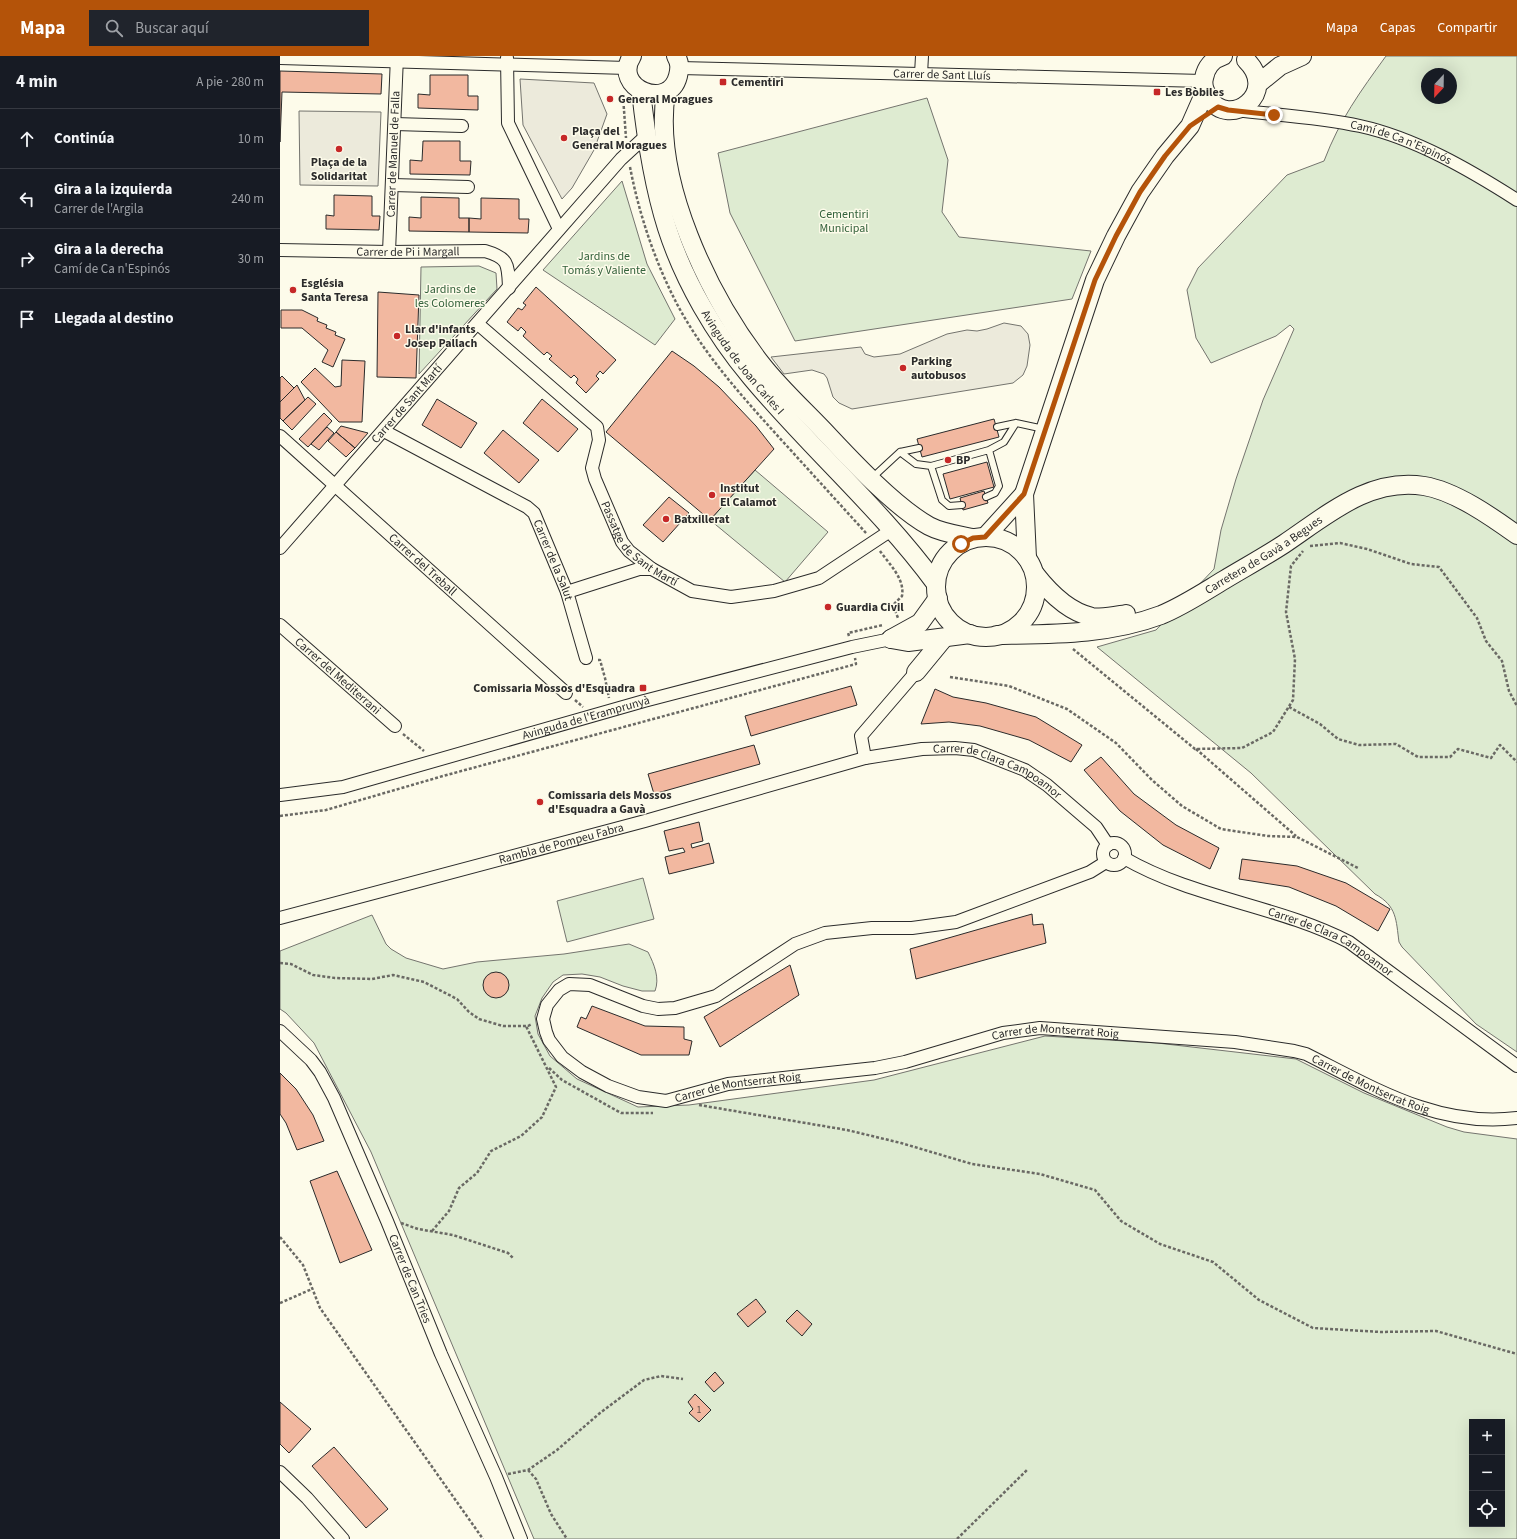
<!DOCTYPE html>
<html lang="es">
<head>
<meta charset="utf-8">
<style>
	body { margin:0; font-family:"Source Sans 3",sans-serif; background:#20242c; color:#f1f3f6 }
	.controls { position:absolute; right:12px; bottom:12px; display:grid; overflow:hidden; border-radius:0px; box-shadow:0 4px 16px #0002 }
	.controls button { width:36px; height:36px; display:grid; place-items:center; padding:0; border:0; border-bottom:1px solid #363941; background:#171b24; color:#f1f3f6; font:20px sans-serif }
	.compass { position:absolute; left:1141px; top:12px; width:36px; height:36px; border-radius:50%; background:#171b24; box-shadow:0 4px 16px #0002; rotate:202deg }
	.stop { position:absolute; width:12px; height:12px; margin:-9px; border:3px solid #b45309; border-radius:50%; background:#fff }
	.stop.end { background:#b45309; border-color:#fff; box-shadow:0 1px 4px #0008 }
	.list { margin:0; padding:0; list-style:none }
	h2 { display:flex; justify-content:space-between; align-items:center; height:52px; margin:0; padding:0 16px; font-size:17px }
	h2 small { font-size:13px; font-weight:400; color:#9ea1a6 }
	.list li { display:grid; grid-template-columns:26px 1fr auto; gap:12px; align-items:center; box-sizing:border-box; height:60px; padding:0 16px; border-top:1px solid #363941 }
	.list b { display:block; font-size:15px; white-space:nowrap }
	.list p { margin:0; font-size:13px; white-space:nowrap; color:#9ea1a6 }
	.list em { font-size:13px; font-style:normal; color:#9ea1a6 }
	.icon { flex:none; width:22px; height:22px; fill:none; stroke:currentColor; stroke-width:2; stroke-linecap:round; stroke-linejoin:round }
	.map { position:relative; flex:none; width:1237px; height:1483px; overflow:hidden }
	header { display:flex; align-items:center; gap:24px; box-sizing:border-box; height:56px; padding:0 20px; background:#b45309; color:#fff }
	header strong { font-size:19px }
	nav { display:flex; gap:22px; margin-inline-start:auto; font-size:14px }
	.search { width:280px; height:36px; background:#20242c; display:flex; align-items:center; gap:10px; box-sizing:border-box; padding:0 14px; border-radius:0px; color:#9ea1a6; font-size:15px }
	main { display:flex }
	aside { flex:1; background:#171b24 }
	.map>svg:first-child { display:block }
	.green { fill:#deebd1; stroke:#74746e; fill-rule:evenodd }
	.parking { fill:#eceadb; stroke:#74746e }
	.building { fill:#f2b8a0; stroke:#2b2b2b }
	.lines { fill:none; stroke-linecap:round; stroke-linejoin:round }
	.lane-casing { stroke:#2b2b2b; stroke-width:8 }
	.street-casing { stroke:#2b2b2b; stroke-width:14 }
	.secondary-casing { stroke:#2b2b2b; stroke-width:20 }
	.path { stroke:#6a6964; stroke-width:2.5; stroke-dasharray:3 2; stroke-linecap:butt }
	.lane { stroke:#fdfbea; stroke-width:6 }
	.street { stroke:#fdfbea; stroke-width:12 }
	.secondary { stroke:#fdfbea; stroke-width:18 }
	.route { stroke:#b45309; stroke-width:5 }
	.poi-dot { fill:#c62828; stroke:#fdfbea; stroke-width:1.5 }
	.labels { text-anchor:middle; stroke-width:3; stroke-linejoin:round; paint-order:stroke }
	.number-label { font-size:10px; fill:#5d4e48 }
	.street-label { font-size:12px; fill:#2b2b2b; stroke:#fdfbea }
	.poi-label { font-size:12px; font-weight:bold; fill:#2b2b2b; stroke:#fdfbea; text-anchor:start }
	.park-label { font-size:12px; fill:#34623c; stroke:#fdfbea }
</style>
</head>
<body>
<header>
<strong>Mapa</strong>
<div class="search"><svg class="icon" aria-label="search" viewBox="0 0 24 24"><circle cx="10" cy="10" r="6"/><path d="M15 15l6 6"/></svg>Buscar aquí</div>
<nav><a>Mapa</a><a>Capas</a><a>Compartir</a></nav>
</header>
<main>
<aside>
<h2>4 min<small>A pie · 280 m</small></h2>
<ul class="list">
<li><svg class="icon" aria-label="ahead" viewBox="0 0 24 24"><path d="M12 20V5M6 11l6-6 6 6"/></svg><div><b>Continúa</b></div><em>10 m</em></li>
<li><svg class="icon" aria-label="left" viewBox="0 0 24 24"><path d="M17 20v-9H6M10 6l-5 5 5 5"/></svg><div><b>Gira a la izquierda</b><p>Carrer de l'Argila</p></div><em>240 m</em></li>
<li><svg class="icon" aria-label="right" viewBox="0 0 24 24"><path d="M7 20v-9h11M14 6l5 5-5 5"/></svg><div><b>Gira a la derecha</b><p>Camí de Ca n'Espinós</p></div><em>30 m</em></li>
<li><svg class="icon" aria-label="arrive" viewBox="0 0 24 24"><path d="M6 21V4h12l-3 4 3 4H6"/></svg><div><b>Llegada al destino</b></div></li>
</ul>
</aside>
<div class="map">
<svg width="1237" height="1483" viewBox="0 0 1237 1483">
	<rect width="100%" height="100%" fill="#fdfbea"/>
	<path class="green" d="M1106,0H1237V996L1196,968L1122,891L1119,886C1116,864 1117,850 1095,838L971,717L817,591L876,574L934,513L941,474L956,423L983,344L1014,273L1010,269L996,280L931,307L916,282L907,234L918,212L1007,119L1044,105C1060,63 1080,36 1106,0ZM1147,18H1171V42H1147Z
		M647,42L668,104L662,156L679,181L811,195L792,243L515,285L450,157L438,97Z
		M342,125L367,208L395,263L375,289L263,214Z
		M199,210L216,217L217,233L139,318L141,211Z
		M475,414L548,476L505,526L430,464Z
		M363,822L374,863L287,886L277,845Z
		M92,859L106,888L111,893L126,902L163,913L197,906L284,898L349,888L368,896C374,908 380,922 375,935H362L343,930L320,921L302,918L283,919L273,926L262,942L255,960L258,978L270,1000L297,1023L358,1051L409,1049L594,1024L765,980L877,987L1016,1003L1084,1037L1167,1071L1184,1076L1237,1083V1483H254L91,1096L34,987L6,957L0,953V895ZM1192,1366H1222V1468H1192Z"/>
	<path class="parking" d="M240,23L314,27L327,58L314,94L292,132L282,143L243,69Z
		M19,55L101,56L98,130L20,129Z
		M724,267L741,270L748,278L750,289L747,310L743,319L733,327L572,353L559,347L553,341L547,322L544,318L532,314L504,318L491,301L581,291L585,298L594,301L620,298L667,278L687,274L697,275L707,273Z"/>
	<path class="building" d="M0,15L102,18L101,38L2,36L0,86Z
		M150,19H188V40H198V54L138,52V38L150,39Z
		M143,85H180V105H191L190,119L130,118V104L142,105Z
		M54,139L92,140V160H100L99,174L46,173V159L54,160Z
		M141,141L179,142V162H189V176L129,175V161L141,162Z
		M201,142L239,143V163H249L248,177L189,176V162L201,163Z
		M256,231L336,304L323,318L320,315L316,320L319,323L306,337L296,327L298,323L294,319L291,322L269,303L272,300L267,296L264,299L243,280L246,276L241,271L238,275L227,266L238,252L242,254L246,249L243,247Z
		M98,236L139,239L136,322L97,321Z
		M1,254H22L38,262L37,265L47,269L46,272L56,276L55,279L65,283L53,311L42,306L48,294L22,272H1Z
		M392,295L414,310L439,331L476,370L494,393L430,464L326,376Z
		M62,304L85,305L82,366H59L21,326L35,312L55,331L61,330Z
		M2,320L14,332L0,346V322Z
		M17,329L25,344L3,365L0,362V346Z
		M28,341L36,348L12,374L3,365Z
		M157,343L197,367L181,392L142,369Z
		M262,343L298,373L278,396L243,367Z
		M44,357L52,365L28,391L19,383Z
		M714,363L719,381L642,401L637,383Z
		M61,370L88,377L75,392L56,376Z
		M47,371L54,377L39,394L31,388Z
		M223,374L259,404L239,427L204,397Z
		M56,376L75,392L66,401L48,385Z
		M707,406L714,431L670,443L663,418Z
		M704,435L708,447L683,454L680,442Z
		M389,441L409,457L383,486L363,469Z
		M571,630L577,649L471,680L465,660Z
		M655,633L673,641L706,647L756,661L802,689L791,706L749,684L700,670L669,666L641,668Z
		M474,689L480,708L374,738L368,718Z
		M821,701L854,738L896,769L939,792L930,813L883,789L840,755L804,714Z
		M419,766L423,785L411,788L412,792L429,787L434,807L389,818L385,801L405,796L403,792L389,795L384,775Z
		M962,803L1017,810L1066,827L1110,853L1098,875L1056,850L1009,831L959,823Z
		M752,858L753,869L763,868L766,887L636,923L630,893Z
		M510,909L519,939L440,991L424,961Z
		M203 929a13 13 0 1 1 26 0a13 13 0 1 1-26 0Z
		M312,950L365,970L404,971V983L412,985L409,999H361L297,971L301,961L306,963Z
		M0,1017L16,1033L33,1059L44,1085L17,1094L6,1067L0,1058Z
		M57,1115L92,1194L60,1207L30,1125Z
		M476,1243L486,1256L468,1271L457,1258Z
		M517,1254L532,1268L522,1280L506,1265Z
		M435,1316L444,1327L434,1336L425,1326Z
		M415,1338L431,1354L419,1366L409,1357L413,1353L408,1346Z
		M0,1346L31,1373L9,1397L0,1388Z
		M54,1391L108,1453L86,1472L32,1410Z"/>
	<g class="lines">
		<g class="lane-casing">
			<path id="lane" d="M717,371L736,367L764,373
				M709,394L724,386L736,367
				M620,396L636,408L651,410
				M593,421L620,396L639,392
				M682,449L669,450L662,444L651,410L709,394L719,430L715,437L706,441"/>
		</g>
		<g class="street-casing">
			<g id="street">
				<path d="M0,2L347,12"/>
				<path d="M227,2L228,67L279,173"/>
				<path id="s1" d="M400,12L923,25"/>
				<path d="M641,18L642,0"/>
				<path id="s2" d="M955,54C997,59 1039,61 1080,70C1135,82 1190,114 1237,144"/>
				<path d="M115,68L182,70"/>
				<path d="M112,129L188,131"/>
				<path id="s3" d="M0,194L109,196L205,195C229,202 228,208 229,232"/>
				<path id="s4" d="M109,196L117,0"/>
				<path id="s5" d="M198,268L317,371L319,384L312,412L315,423L342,486L349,495L372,513L412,535L451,541L494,535L539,522L613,473"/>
				<path id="s6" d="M104,375L247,451L254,457L287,536L306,602"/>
				<path id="s7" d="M0,380L286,637"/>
				<path id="s8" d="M0,492L341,103L366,80"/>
				<path d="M287,536L359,513H372"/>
				<path id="s9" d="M0,569L115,670"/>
				<path d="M585,702L581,680L636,616"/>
				<path id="s10" d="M0,739L63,731L364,645L572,591L611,583"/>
				<circle cx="834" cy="798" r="11"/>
				<path id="s11" d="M844,802C915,843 997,849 1069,886L1237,1010"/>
				<path id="s12" d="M826,806L810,816L676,866L632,872H592L545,877L515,888L436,940L395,952L378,953L363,950L310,929L289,928L279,934L267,949L263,963L266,976L269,984L282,1001L302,1016L328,1030L358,1041L386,1045L448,1028L595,1012L625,1006L723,977L760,972L955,986L1014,995L1026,998C1094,1032 1158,1072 1237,1062"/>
				<path id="s13" d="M0,862L365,765L585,702L642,693L675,692L694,694L745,714L767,729L816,771L828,789"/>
				<path id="s14" d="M0,975L31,1004L40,1016L54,1042L107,1165L161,1298L216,1421L241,1483"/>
				<path d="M0,1416L27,1442L63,1483"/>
			</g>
		</g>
		<g class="secondary-casing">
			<g id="secondary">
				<path d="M352,0C331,32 389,56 398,20C400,12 400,7 396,0"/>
				<path d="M943,0C933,3 926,11 924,22C922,29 925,36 929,42C949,74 1000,37 966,4"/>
				<path d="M979,27L1000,10L1022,0"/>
				<path id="s15" d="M361,35C366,81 373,128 387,172C404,225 435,278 471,321C530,392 601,453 656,528"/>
				<path d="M386,36C372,124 429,241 482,309C500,332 523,353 544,375C571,404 615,451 649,470C662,477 678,479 693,482"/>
				<path d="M705,481L744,438"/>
				<circle cx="706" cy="531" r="50"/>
				<path d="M747,502L744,438L815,224L836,180L860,136L885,100L910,70L925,36"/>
				<path d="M755,518C769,536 789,556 812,561C823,563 835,560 846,558"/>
				<path id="s16" d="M717,579C773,578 828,579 881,559C903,550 924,536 944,524C964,512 984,501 1004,488C1046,460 1089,421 1144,430C1175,435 1212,461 1237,479"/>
				<path d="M611,583L628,586L690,578"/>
				<path d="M611,583L640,567L658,542"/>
				<path d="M636,616L664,582"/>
			</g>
		</g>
		<path class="path" d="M343,40L346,82
			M350,111C359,158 375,206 397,248C423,297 460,338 496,378C526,411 556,444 586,477
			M1030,490L1060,487L1087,493L1131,508L1159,511L1197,562L1206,585L1222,605L1229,635L1237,650
			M600,495C610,509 625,523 622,540L613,549L618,562
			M569,580L568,577L603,569
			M793,593L915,693L962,692L993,676L1013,644L1015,603L1006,556L1011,510L1023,495
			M318,604H320L325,622L329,642
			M670,621L729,630L787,653L836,687L872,724L902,750L941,773L988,780L1017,781L1078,812
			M295,644L303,651
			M1009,651L1040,668L1058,683L1079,689L1116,688L1138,701H1170L1178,693L1211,702L1220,689L1237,706
			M123,678L144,695
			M916,693L1016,780
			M0,760L46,754L163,720L576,608L575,602
			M0,907L11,908L33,919L55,922L92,923L113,919L144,926L177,943L189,956L199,963L223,970H248L252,968
			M269,1012L282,1024L341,1057H373
			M419,1049L567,1074L621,1087L692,1108L760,1118L815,1134L841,1165L880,1188L933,1206L979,1244L1033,1272L1101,1276L1156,1275L1237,1298
			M121,1167L138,1173L173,1179L228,1197L234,1203
			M152,1175L169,1155L179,1132L197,1117L211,1095L241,1080L262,1061L276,1031L246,970
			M0,1181L23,1209L40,1252L203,1483
			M0,1247L32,1233
			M248,1414L256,1423L271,1458L287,1483
			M228,1418L248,1414L277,1394L320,1357L364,1324L381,1320L403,1323
			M677,1483L747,1414"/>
		<use href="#lane" class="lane"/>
		<use href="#street" class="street"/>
		<use href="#secondary" class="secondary"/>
	</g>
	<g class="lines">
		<path class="route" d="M681,488L693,482L705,481L744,438L815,224L836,180L860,136L885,100L910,70L938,51L948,54L994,59"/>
	</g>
	<g class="poi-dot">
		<rect x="439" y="22" width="8" height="8" rx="2"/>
		<rect x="873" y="32" width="8" height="8" rx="2"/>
		<circle cx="330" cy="43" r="4"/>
		<circle cx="284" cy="82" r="4"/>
		<circle cx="59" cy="93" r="4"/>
		<circle cx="13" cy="234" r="4"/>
		<circle cx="117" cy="280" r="4"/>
		<circle cx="623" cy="312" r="4"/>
		<circle cx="668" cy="404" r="4"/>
		<circle cx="432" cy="439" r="4"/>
		<circle cx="386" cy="463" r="4"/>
		<circle cx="548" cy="551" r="4"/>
		<rect x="359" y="628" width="8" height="8" rx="2"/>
		<circle cx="260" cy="746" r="4"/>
	</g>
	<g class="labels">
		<g class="number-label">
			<text x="419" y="1357">1</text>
		</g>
		<g class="street-label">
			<text dy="4" stroke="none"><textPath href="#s1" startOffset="262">Carrer de Sant Lluís</textPath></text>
			<text dy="4" stroke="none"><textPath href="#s2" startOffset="170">Camí de Ca n'Espinós</textPath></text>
			<text dy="4" stroke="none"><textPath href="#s4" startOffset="98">Carrer de Manuel de Falla</textPath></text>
			<text dy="4" stroke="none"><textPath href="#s3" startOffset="128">Carrer de Pi i Margall</textPath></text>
			<text dy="4" stroke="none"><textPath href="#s15" startOffset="295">Avinguda de Joan Carles I</textPath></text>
			<text dy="4" stroke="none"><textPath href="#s8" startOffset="192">Carrer de Sant Martí</textPath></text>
			<text dy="4" stroke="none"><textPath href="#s5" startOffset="292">Passatge de Sant Martí</textPath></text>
			<text dy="4" stroke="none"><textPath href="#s16" startOffset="285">Carretera de Gavà a Begues</textPath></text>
			<text dy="4" stroke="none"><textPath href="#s6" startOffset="222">Carrer de la Salut</textPath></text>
			<text dy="4" stroke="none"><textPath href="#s7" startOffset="192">Carrer del Treball</textPath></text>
			<text dy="4" stroke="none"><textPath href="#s9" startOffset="77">Carrer del Mediterrani</textPath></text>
			<text dy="4" stroke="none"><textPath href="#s10" startOffset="316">Avinguda de l'Eramprunyà</textPath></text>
			<text dy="4" stroke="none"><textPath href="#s13" startOffset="745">Carrer de Clara Campoamor</textPath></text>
			<text dy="4" stroke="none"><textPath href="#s13" startOffset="291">Rambla de Pompeu Fabra</textPath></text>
			<text dy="4" stroke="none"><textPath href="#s11" startOffset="224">Carrer de Clara Campoamor</textPath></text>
			<text dy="4" stroke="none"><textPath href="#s12" startOffset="1174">Carrer de Montserrat Roig</textPath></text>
			<text dy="4" stroke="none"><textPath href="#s12" startOffset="1498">Carrer de Montserrat Roig</textPath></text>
			<text dy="4" stroke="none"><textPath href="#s12" startOffset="850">Carrer de Montserrat Roig</textPath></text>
			<text dy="4" stroke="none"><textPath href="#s14" startOffset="283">Carrer de Can Tries</textPath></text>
		</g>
		<g class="poi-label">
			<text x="451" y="30">Cementiri</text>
			<text x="885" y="40">Les Bòbiles</text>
			<text x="338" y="47">General Moragues</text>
			<text x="292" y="79">Plaça del<tspan x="292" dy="14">General Moragues</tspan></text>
			<text x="59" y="110" text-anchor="middle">Plaça de la<tspan x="59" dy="14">Solidaritat</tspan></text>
			<text x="21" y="231">Església<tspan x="21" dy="14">Santa Teresa</tspan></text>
			<text x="125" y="277">Llar d'infants<tspan x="125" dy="14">Josep Pallach</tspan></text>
			<text x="631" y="309">Parking<tspan x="631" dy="14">autobusos</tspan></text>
			<text x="676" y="408">BP</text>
			<text x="440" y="436">Institut<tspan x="440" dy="14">El Calamot</tspan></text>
			<text x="394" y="467">Batxillerat</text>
			<text x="556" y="555">Guardia Civil</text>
			<text x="355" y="636" text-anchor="end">Comissaria Mossos d'Esquadra</text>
			<text x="268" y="743">Comissaria dels Mossos<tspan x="268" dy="14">d'Esquadra a Gavà</tspan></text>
		</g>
		<g class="park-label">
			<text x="564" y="162">Cementiri<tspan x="564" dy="14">Municipal</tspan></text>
			<text x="324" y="204">Jardins de<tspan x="324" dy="14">Tomás y Valiente</tspan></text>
			<text x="170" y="237">Jardins de<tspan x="170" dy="14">les Colomeres</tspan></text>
		</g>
	</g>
</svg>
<div class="controls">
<button>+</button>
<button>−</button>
<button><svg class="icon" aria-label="locate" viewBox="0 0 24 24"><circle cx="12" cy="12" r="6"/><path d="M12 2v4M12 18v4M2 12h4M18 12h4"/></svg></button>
</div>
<svg class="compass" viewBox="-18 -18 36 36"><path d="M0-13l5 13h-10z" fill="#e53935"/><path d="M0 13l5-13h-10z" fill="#9ea1a6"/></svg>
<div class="stop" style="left:681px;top:488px"></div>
<div class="stop end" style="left:994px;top:59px"></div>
</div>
</main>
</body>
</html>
